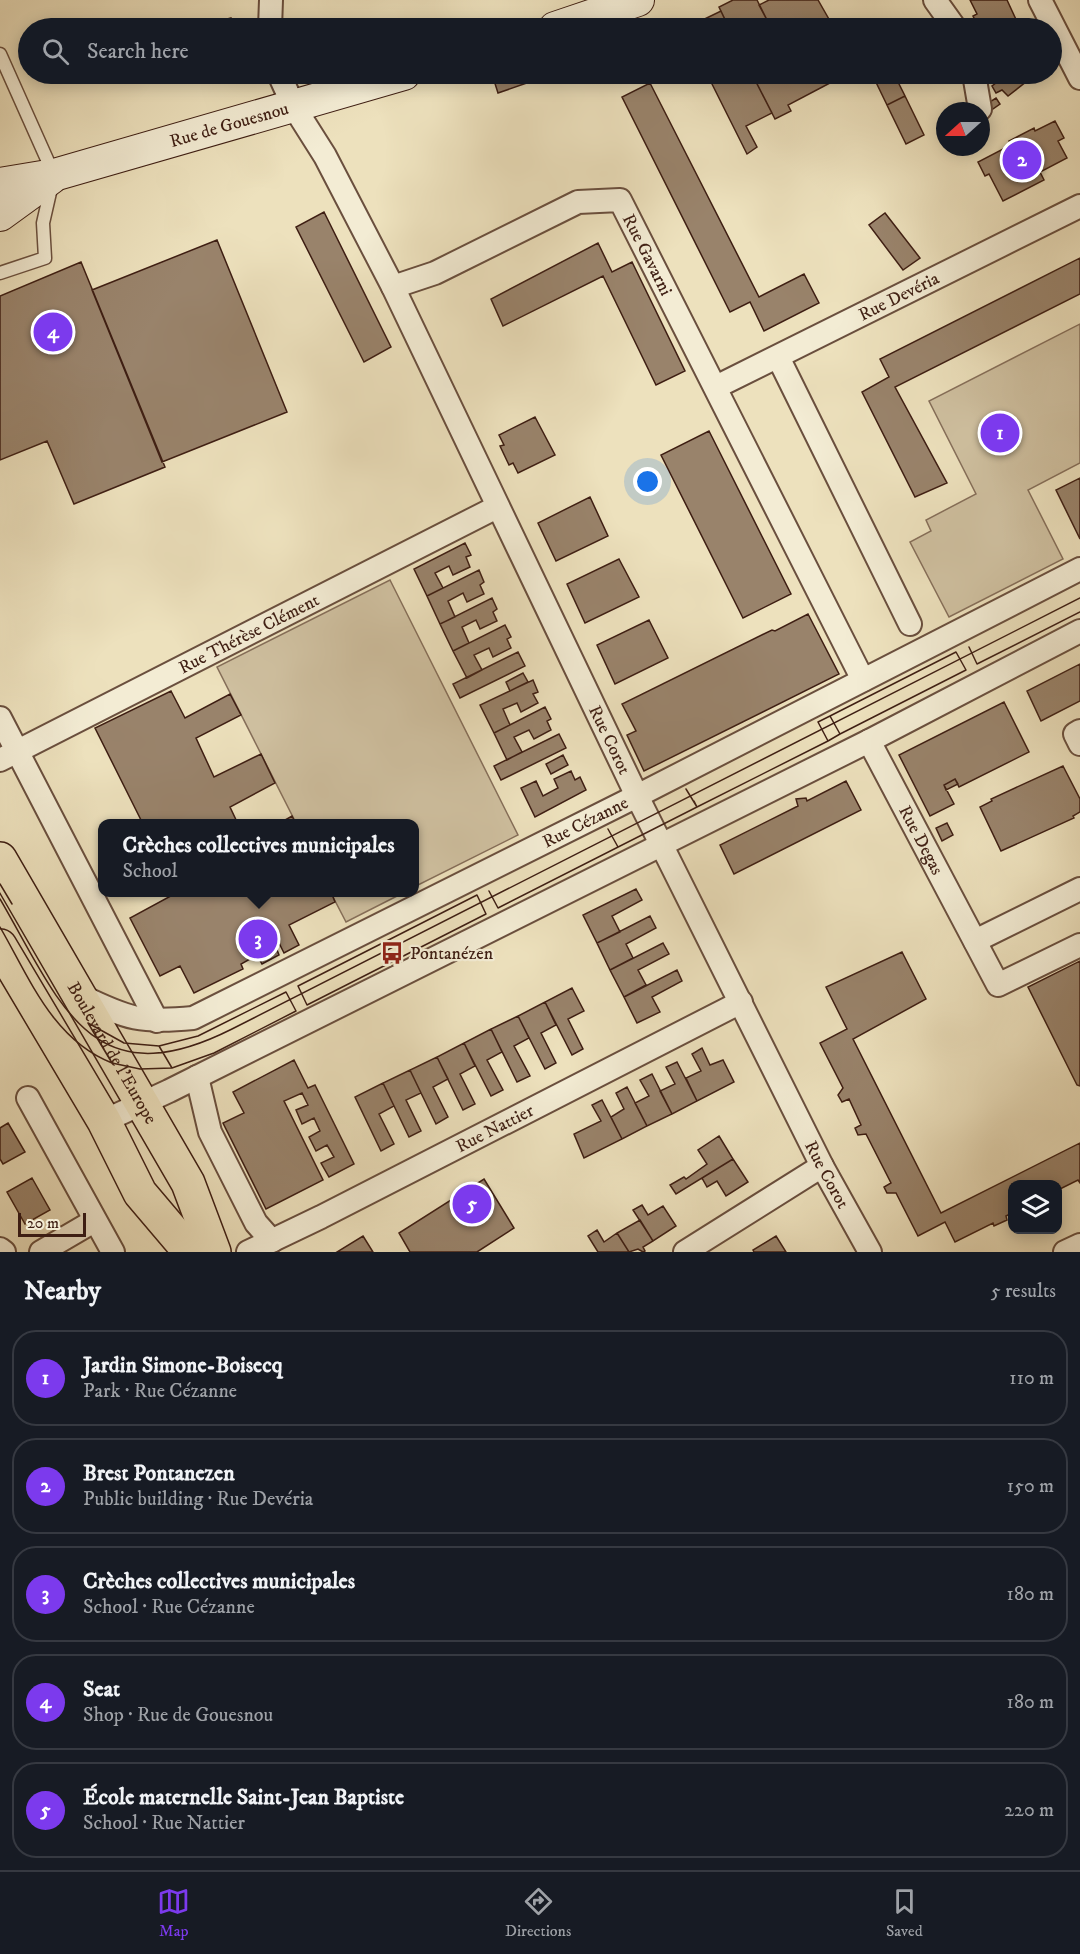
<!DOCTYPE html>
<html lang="en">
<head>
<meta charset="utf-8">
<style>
	body { margin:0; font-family:"IM FELL DW Pica",serif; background:#242831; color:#f1f3f6 }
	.controls { position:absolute; right:18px; bottom:18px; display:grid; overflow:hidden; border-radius:12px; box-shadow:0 3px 15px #0003 }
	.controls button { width:54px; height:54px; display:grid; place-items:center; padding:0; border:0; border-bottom:2px solid #363941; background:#171b24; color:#f1f3f6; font:30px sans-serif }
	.compass { position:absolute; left:936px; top:102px; width:54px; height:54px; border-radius:50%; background:#171b24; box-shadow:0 3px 15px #0003; rotate:249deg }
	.scale { position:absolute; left:18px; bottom:15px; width:68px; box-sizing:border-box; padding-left:6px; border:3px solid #3e1e13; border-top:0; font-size:16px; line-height:21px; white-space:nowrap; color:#3e1e13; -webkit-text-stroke:4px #f3ecd4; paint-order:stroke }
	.you { position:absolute; left:648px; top:482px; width:21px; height:21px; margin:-15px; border:4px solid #fff; border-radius:50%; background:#1a73e8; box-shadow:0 0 0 9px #1a73e833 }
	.badge { display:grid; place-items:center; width:39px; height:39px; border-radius:50%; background:#7c3aed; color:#fff; font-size:20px; font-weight:700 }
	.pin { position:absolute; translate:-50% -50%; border:3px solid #fff; box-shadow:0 2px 6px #0006 }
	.popup { position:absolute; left:98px; top:819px; width:321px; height:78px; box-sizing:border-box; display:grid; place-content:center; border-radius:12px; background:#171b24; filter:drop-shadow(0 2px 4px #0005); font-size:20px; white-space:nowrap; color:#9ea1a6 }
	.popup b { font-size:22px; color:#f1f3f6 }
	.popup::after { content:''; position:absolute; left:50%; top:100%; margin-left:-12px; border:12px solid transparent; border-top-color:#171b24 }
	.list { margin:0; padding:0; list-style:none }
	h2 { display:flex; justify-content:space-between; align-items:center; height:78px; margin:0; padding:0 24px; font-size:26px }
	h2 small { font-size:20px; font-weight:400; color:#9ea1a6 }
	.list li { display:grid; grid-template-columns:39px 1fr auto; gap:18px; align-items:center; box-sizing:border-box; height:96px; margin:0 12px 12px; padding:0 12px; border:2px solid #363941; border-radius:24px }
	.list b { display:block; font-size:22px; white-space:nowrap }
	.list p { margin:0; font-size:20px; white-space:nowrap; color:#9ea1a6 }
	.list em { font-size:20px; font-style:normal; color:#9ea1a6 }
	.icon { flex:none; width:33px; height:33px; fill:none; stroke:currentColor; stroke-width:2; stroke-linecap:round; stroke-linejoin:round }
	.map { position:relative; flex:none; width:1080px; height:1252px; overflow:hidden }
	.search { position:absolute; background:#171b24; box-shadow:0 3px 15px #0003; left:18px; right:18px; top:18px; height:66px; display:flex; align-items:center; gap:15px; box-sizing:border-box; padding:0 21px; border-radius:33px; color:#9ea1a6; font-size:22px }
	.sheet { height:618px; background:#171b24 }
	nav { display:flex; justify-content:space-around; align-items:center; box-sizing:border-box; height:84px; border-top:2px solid #363941; background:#171b24; font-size:16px; color:#9ea1a6 }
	nav a { display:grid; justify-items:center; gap:3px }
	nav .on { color:#7c3aed }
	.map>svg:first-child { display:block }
	.green { fill:#cfc0a0; stroke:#866f5a; stroke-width:1.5 }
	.building { fill:#99836b; stroke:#3e1e13; stroke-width:1.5 }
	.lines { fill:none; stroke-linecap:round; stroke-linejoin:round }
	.lane-casing { stroke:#6a4f3e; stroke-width:15 }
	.street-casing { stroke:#6a4f3e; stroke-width:26 }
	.secondary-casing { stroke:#3e1e13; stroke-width:34 }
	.primary-casing { stroke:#3e1e13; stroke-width:36 }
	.lane { stroke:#f3ecd4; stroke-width:12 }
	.street { stroke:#f3ecd4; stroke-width:22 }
	.secondary { stroke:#f3ecd4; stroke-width:32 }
	.primary { stroke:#ede1bd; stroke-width:33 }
	.tram { stroke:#3e1e13; stroke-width:1.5 }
	.labels { text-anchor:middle; stroke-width:4.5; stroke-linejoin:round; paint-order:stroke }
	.street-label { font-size:18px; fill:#3e1e13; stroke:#f3ecd4 }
	.poi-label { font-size:18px; fill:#3e1e13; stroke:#f3ecd4; text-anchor:start }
</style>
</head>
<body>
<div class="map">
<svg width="1080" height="1252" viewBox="0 0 1080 1252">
	<rect width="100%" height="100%" fill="#ede1bd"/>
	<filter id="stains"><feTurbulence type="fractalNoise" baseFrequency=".00333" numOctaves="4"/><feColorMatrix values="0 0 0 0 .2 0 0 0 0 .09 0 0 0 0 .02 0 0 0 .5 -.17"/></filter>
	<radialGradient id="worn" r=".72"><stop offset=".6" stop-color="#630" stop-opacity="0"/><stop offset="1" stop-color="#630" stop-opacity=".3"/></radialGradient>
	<path class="green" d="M1080,324V463L1028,490L1063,559L949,617L910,542L931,531L926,520L976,494L929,401Z
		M390,580L518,835L414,887V824L296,823L217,667Z
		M331,893H403L346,922Z"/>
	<path class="building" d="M733,0H757L769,24L762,28H729L719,7Z
		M769,0H818L834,28H762L769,24L759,5Z
		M970,0H1007L1020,28H979L973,16L977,14Z
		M721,11L729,28H686Z
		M231,18L234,28H202V26Z
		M492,74H546L547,76L498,93Z
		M707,74H752L772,113L746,126L757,147L747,154Z
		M752,74H847L788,105L791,111L775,119Z
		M872,74H894L905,96L887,105Z
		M988,74H1026L1031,78L1008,96L1002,90L996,93L992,86L996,83Z
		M650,83L759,297L804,274L819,303L764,331L750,302L730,312L622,97Z
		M905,96L924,135L906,144L887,105Z
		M996,98L1000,104L987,113L985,105Z
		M1055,121L1064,138L1058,141L1067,158L1040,172L1044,180L1003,201L989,174L985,176L978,162L1011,145L1009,141L1034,128L1035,131Z
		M324,212L391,347L364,362L296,227Z
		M885,213L920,258L903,270L869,225Z
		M217,240L287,412L162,462L92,290Z
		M598,243L612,272L632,262L685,371L656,385L603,276L503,326L491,299Z
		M1080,258V294L895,387L947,483L915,497L862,392L889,377L880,359Z
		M81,262L165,467L74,504L47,441L0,460V296Z
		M535,417L555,455L518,473L513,463L509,465L500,446L504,445L499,435Z
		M709,431L791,594L743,618L661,455Z
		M1080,478V539L1056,490Z
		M590,497L608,536L556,561L538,523Z
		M465,543L471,555L466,557L470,567L453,575L449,566L435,573L443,588L427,596L414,569Z
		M619,559L639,597L585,623L567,584Z
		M479,570L484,582L480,585L484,594L467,602L463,593L448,601L455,617L440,624L427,596Z
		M492,598L497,609L493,612L497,621L480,629L476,620L462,627L469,643L453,651L440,624Z
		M808,614L839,674L644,771L627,735L636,731L622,704L772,630L775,631Z
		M649,620L668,658L615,684L597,645Z
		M505,625L511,637L507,639L511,648L493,657L489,648L474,655L482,670L467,678L453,651Z
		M518,652L525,666L460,698L453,684Z
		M1080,664V701L1041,721L1027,691Z
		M523,673L528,682L510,691L506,682Z
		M533,680L538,692L533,694L538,703L521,712L517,703L503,709L510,725L494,733L480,705Z
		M171,691L185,718L230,694L241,715L196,738L214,777L261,754L275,783L230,807L238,824H143L95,728Z
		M1004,702L1029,752L959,787L955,779L944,785L954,804L930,816L899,755Z
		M545,707L551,719L547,721L551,730L534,739L529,730L514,737L522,752L507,760L494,733Z
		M559,734L566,748L501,780L494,766Z
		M563,755L568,765L551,774L546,764Z
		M1063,766L1080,799V812L1073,816L1074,818L1001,851L980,807L992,801L991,799Z
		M571,771L575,780L580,777L586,790L535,817L521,788L536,781L543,796L558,788L554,779Z
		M955,779L958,784L946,790L944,785Z
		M846,781L861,810L734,874L720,845L798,806L796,799L806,798L807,801Z
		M292,816L296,824H278Z
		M947,823L953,835L942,841L936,828Z
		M636,889L642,900L612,916L620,932L597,943L583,915Z
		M178,892H273L274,895L279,892H331L335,902L289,925L299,945L284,953L279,943L275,945L279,955L262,964L257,955L241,964L243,969L194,993L180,966L160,976L130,918Z
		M650,916L656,928L626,944L633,958L610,970L597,943Z
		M663,943L669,954L638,970L646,985L624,997L610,970Z
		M902,952L926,999L853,1039L941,1213L1080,1143V1183L1078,1180L1058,1190V1184H1012V1213L1006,1216L1007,1220L994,1226L993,1223L955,1242L945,1222L918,1236L896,1193H887L884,1187L891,1183L866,1134L858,1135L855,1128L861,1125L849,1099L842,1102L838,1095L843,1088L820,1043L847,1029L826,987Z
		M1080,961V1086L1077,1085L1028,987Z
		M677,970L682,981L652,997L660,1012L637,1023L624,997Z
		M572,988L584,1011L568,1019L583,1049L572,1055L545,1002Z
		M545,1002L556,1025L541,1033L556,1063L545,1069L518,1016Z
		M518,1016L529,1038L514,1046L530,1076L517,1082L491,1029Z
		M491,1029L502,1052L487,1060L503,1090L491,1096L464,1043Z
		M464,1043L475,1066L460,1074L475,1104L463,1110L437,1057Z
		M702,1048L710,1065L723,1060L734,1082L697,1101L686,1078L701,1071L692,1054Z
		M437,1057L448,1079L433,1087L448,1117L436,1124L410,1070Z
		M294,1060L308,1088L315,1085L354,1164L329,1177L321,1163L334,1157L327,1145L316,1151L309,1137L320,1131L314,1118L302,1124L296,1110L308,1105L302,1093L284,1101L323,1180L266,1209L223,1123L244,1113L233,1092Z
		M677,1062L697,1101L672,1114L660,1091L675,1084L666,1067Z
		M410,1070L421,1093L406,1100L421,1131L409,1137L383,1083Z
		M652,1074L672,1114L647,1126L635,1103L649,1096L640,1080Z
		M383,1083L394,1106L379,1114L394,1144L381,1151L355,1097Z
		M627,1087L647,1126L622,1139L611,1117L624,1109L616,1093Z
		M602,1100L622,1139L584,1158L574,1134L601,1121L592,1105Z
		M8,1123L25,1152L3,1164L0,1159V1128Z
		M719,1136L733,1159L676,1194L670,1185L684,1177L686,1179L707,1164L698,1150Z
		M733,1159L748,1182L726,1196L717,1181L707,1187L702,1178Z
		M32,1178L50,1210L25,1224L7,1192Z
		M484,1179L514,1228L477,1252H410L399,1233Z
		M642,1205L648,1215L663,1206L676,1226L653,1241L633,1210Z
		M640,1220L653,1241L643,1247L645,1251L643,1252L638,1249L629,1252L617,1233Z
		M597,1230L604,1242L617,1233L629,1252H598L588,1236Z
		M363,1236L373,1252H337Z
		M776,1236L786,1252H754L753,1250Z"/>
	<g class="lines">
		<g class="lane-casing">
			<path id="lane" d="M0,54L54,175L43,223L45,258L0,273"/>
		</g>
		<g class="street-casing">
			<g id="street">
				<path d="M935,0L955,28"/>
				<path d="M1040,0L1080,78"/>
				<path d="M270,28L271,0"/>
				<path id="s1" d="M279,74L294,107L325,156L393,287L435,273L578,202L620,200L863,680"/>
				<path d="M974,74L980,109"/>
				<path id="s2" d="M393,287L637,796L822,1166L870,1252"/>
				<path d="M778,357L910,624"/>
				<path id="s3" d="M716,387L1080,206"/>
				<path d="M0,718L157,1021"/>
				<path d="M1080,731L1075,734L1080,744"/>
				<path id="s4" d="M869,741L998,985L1080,945"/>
				<path id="s5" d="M0,760L497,507"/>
				<path d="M975,941L1080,889"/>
				<path id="s6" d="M81,996C128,1019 141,1023 193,1018L637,796L1080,569"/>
				<path d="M197,1077L210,1132L256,1223L272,1241"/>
				<path d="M28,1098L113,1252"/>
				<path d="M104,1121L169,1091L869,741L1080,631"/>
				<path d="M0,1249L4,1252"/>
				<path d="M41,1252L94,1221"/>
				<path id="s7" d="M248,1252L321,1217L741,1002"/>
				<path d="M685,1252L822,1166"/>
				<path d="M1065,1252L1080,1245"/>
			</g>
		</g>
		<g class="secondary-casing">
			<g id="secondary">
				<path d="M555,28L638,0"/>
				<path id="s8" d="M0,184L54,175L404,74"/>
				<path d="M0,215L51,178"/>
			</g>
		</g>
		<g class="primary-casing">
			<g id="primary">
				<path id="s9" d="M0,859L188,1183L214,1252"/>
				<path d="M0,946L104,1121L140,1193L190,1252"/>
			</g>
		</g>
		<use href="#lane" class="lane"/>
		<use href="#street" class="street"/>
		<use href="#secondary" class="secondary"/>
		<use href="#primary" class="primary"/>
		<path class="tram" d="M969,647L977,664L1080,612
			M956,652L966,670L840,734L830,716Z
			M694,801L697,807L828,741L840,734L830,716L818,722L828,741
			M608,829L618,847
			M0,884L12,904
			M489,891L498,908L697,807L686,789
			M477,895L486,914L307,1005L298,986Z
			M0,899C61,1004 91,1100 232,1029L1080,598
			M0,927C30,979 53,1040 112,1063L99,1041
			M286,992L296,1011L214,1053L172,1068L159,1046L198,1036Z
			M88,1023L124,1043L159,1046L172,1068L140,1069L112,1063Z"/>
	</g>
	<defs>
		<g id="bus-bare" transform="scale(1.8)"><path d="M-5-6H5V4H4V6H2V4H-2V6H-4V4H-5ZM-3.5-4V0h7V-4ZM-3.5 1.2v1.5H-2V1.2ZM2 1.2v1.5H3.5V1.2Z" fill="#8f2418" stroke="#f3ecd4" stroke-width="2.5" paint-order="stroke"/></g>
	</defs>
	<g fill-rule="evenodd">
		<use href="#bus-bare" x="392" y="953"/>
	</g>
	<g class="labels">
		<g class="street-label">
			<text dy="6" stroke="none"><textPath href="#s8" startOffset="237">Rue de Gouesnou</textPath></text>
			<text dy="6" stroke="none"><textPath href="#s1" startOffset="549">Rue Gavarni</textPath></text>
			<text dy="6" stroke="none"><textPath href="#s3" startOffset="204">Rue Devéria</textPath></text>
			<text dy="6" stroke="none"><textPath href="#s5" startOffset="279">Rue Thérèse Clément</textPath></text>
			<text dy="6" stroke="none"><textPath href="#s2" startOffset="502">Rue Corot</textPath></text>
			<text dy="6" stroke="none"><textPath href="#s6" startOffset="555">Rue Cézanne</textPath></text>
			<text dy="6" stroke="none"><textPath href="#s4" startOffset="112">Rue Degas</textPath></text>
			<text dy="6" stroke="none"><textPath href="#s9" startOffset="224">Boulevard de l'Europe</textPath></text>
			<text dy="6" stroke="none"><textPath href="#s7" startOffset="276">Rue Nattier</textPath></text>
			<text dy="6" stroke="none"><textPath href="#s2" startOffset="988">Rue Corot</textPath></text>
		</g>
		<g class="poi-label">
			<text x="410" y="959">Pontanézen</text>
		</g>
	</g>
	<rect width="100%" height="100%" filter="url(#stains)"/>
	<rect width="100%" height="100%" fill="url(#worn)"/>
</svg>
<div class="controls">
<button><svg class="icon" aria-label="layers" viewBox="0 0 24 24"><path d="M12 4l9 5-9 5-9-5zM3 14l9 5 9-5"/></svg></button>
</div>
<svg class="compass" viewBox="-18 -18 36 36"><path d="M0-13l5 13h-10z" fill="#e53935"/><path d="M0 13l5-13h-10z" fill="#9ea1a6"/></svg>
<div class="scale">20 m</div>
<div class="you"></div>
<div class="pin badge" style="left:1000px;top:433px">1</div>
<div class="pin badge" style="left:1022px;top:160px">2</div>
<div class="pin badge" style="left:258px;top:939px">3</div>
<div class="popup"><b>Crèches collectives municipales</b>School</div>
<div class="pin badge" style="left:53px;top:332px">4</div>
<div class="pin badge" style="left:472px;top:1204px">5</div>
<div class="search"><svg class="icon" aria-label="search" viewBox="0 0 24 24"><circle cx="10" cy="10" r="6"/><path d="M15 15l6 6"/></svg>Search here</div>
</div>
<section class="sheet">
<h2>Nearby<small>5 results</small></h2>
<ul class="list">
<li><span class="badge">1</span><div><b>Jardin Simone-Boisecq</b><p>Park · Rue Cézanne</p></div><em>110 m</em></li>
<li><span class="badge">2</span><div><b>Brest Pontanezen</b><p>Public building · Rue Devéria</p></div><em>150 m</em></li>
<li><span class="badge">3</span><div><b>Crèches collectives municipales</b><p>School · Rue Cézanne</p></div><em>180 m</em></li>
<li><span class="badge">4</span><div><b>Seat</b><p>Shop · Rue de Gouesnou</p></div><em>180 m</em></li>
<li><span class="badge">5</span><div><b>École maternelle Saint-Jean Baptiste</b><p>School · Rue Nattier</p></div><em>220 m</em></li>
</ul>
</section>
<nav>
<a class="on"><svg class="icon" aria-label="map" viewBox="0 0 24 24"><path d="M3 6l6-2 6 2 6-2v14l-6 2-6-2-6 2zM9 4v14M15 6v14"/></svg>Map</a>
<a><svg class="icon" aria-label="directions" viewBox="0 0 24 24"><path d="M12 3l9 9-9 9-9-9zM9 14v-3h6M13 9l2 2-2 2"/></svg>Directions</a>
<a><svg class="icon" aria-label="saved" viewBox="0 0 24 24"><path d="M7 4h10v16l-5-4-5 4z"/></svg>Saved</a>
</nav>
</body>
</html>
